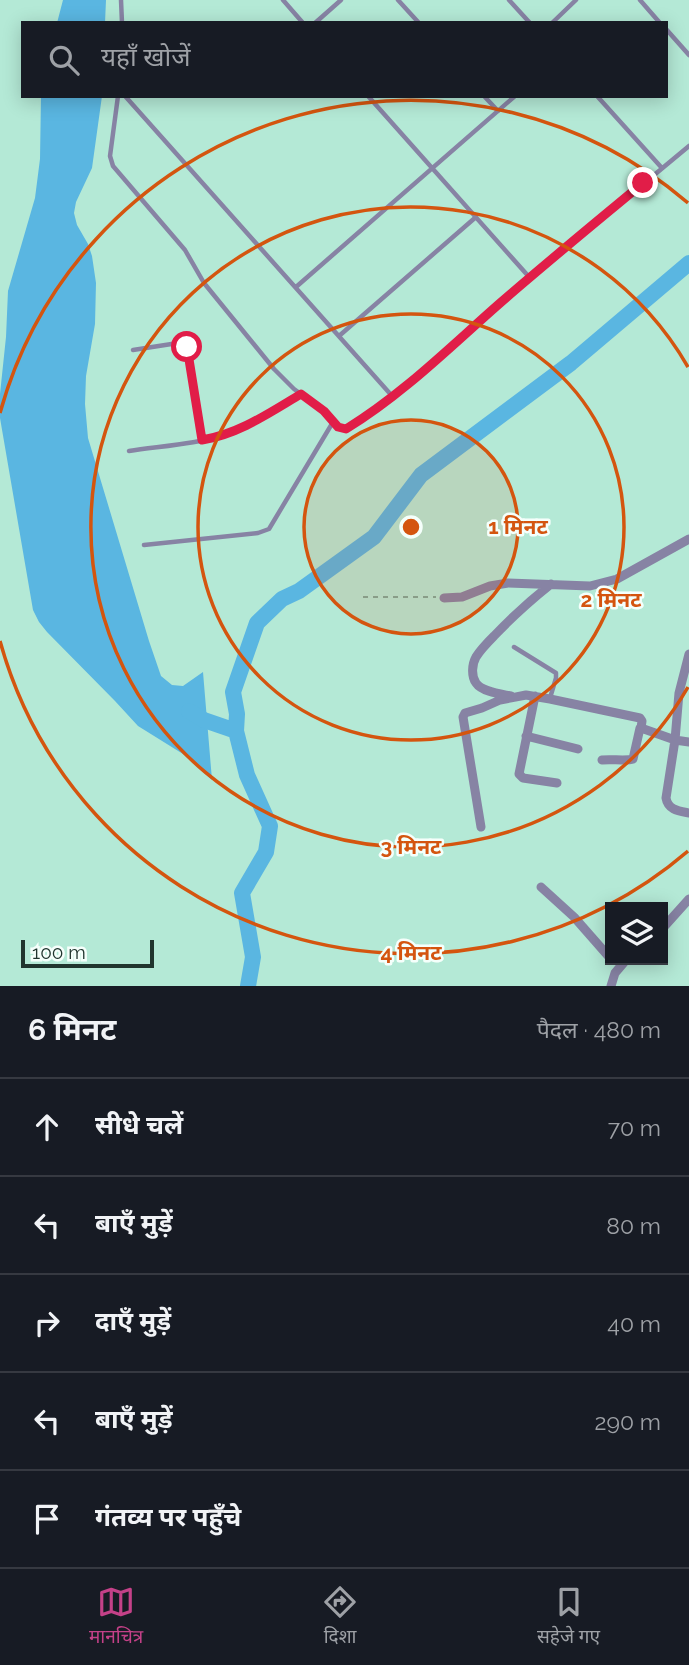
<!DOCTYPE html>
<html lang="hi">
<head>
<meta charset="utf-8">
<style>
	body { margin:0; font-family:Raleway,"Noto Sans Devanagari",sans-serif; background:#242831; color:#f1f3f6 }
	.controls { position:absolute; right:21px; bottom:21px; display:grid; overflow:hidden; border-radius:0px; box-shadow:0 4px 18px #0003 }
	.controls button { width:63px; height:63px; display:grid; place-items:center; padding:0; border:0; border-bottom:2px solid #363941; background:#171b24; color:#f1f3f6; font:35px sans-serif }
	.scale { position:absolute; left:21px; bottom:18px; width:133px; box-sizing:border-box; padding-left:7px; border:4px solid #20352e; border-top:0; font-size:19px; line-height:24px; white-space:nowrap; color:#20352e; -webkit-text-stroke:5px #f5fffb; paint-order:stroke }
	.stop { position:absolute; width:21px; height:21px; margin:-16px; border:5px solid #e11d48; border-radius:50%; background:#fff }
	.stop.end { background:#e11d48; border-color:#fff; box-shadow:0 2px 7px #0008 }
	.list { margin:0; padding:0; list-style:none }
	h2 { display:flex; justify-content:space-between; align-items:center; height:91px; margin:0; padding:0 28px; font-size:30px }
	h2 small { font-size:23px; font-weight:400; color:#9ea1a6 }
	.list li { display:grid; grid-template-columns:46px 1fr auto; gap:21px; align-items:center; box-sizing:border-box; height:98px; padding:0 28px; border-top:2px solid #363941 }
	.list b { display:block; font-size:26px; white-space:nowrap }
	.list em { font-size:23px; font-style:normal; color:#9ea1a6 }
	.icon { flex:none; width:38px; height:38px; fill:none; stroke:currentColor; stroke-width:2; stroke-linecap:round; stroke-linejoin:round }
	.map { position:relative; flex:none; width:689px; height:986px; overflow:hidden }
	.search { position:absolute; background:#171b24; box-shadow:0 4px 18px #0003; left:21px; right:21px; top:21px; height:77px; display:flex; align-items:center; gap:18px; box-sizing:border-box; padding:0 24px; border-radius:0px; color:#9ea1a6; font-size:26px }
	.sheet { height:581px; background:#171b24 }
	nav { display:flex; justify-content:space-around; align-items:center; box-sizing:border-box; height:98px; border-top:2px solid #363941; background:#171b24; font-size:19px; color:#9ea1a6 }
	nav a { display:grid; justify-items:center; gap:4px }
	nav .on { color:#c44188 }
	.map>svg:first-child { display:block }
	.water { fill:#5ab6e1 }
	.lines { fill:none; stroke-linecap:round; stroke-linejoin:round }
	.river { stroke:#5ab6e1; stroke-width:16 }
	.path { stroke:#7fa899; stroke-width:2; stroke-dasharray:5 5; stroke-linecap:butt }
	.lane { stroke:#8783a4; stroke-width:4.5 }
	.street { stroke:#8783a4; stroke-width:9 }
	.route { stroke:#e11d48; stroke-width:9 }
	.ring { fill:none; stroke:#d4550f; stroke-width:3.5 }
	.centre { fill:#d4550f; stroke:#f5fffb; stroke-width:3.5 }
	.ring-label { font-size:21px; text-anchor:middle; font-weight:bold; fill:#d4550f; stroke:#f5fffb; stroke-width:5; stroke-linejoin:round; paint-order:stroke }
</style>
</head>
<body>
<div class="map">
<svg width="689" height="986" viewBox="0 0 689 986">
	<rect width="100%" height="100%" fill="#b4e9d6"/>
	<path class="water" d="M63,0H106L105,23H57Z
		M41,96H102L92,168L76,202L74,213L77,225L88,244L92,256L96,283L95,324L86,376L85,404L88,438L149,641L161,676L172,685L183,686L203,672L212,780L183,754L138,726L115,701L47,632L39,622L33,610L0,418V394L6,337L8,291L35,198L40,159Z"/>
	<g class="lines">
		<path class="river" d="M189,711L204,720L236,731
			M248,986L253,957L242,893L266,852L270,826L247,775L236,731L237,714L233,692L257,623L282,599L299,591L374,537L421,475L571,363L689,263"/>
		<path class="path" d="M363,597H436"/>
		<path class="lane" d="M121,0L122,23
			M283,0L303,23
			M398,0L419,23
			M509,0L530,23
			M640,0L660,23
			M315,23L341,0
			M552,23L576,0
			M666,29L689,55
			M118,96L110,156L113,166L185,250L204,283L274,369L294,389L324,411L338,427L343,429L349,427L384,404L410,383L500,303L689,146
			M125,96L393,397
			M368,96L530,278
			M484,96L498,111
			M597,96L661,167
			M296,287L515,96
			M339,336L476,217
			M133,350L178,343L185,344L202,440
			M129,451C162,446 197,444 228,434C254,425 278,408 301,393
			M144,545L258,533L269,529L333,422
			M514,647L556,673V678L550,698"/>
		<path class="street" d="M444,598L462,597L490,586L508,583L590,586L617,579L689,539
			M689,654L679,693L675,740L666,798C668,810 679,811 689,813
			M511,696C501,694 482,692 476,683C471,676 472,664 476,657C481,649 488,642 494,636C512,617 531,600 551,584
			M535,696L519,774L523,778L557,783
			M526,736L578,749
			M602,760C610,759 628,761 633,759L640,728
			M481,827L463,717L465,713L482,708L500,700L526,695L550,699L640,718L642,721L641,728L675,740L689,742
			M541,887L574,917L610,958
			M663,928L689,899
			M611,986L615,973L626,960"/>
	</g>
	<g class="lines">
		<path class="route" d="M187,347L202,440C239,434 269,413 301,394L324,411L338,427L346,429C403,394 450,347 499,304C546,263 595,223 643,183"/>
	</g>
	<circle cx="411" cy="527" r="107" fill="#d4550f" fill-opacity=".12"/>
	<g class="ring">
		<circle cx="411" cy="527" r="107"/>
		<circle cx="411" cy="527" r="213"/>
		<path d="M688 687A320 320 0 1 1 688 367"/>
		<path d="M688 851A426 426 0 0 1 0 641M0 413A426 426 0 0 1 688 203"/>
	</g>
	<circle cx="411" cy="527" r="10" class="centre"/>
	<g class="ring-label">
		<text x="518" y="534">1 मिनट</text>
		<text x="611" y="607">2 मिनट</text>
		<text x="411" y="854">3 मिनट</text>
		<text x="411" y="960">4 मिनट</text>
	</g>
</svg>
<div class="controls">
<button><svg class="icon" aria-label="layers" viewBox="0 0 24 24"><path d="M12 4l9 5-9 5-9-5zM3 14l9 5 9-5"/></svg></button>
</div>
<div class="scale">100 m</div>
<div class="stop" style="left:187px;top:347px"></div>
<div class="stop end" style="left:643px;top:183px"></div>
<div class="search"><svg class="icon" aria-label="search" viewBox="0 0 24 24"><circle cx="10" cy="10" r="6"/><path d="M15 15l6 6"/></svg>यहाँ खोजें</div>
</div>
<section class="sheet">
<h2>6 मिनट<small>पैदल · 480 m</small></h2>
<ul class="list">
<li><svg class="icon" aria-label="ahead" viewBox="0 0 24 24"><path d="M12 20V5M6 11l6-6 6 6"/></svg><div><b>सीधे चलें</b></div><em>70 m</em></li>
<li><svg class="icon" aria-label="left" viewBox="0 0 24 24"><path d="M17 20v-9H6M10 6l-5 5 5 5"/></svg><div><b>बाएँ मुड़ें</b></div><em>80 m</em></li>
<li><svg class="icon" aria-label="right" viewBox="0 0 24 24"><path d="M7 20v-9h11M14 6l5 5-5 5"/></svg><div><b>दाएँ मुड़ें</b></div><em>40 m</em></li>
<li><svg class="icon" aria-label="left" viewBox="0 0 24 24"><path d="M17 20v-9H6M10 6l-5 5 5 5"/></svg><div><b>बाएँ मुड़ें</b></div><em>290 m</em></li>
<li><svg class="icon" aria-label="arrive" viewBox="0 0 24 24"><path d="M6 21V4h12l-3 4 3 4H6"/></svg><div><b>गंतव्य पर पहुँचे</b></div></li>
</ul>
</section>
<nav>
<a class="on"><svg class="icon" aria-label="map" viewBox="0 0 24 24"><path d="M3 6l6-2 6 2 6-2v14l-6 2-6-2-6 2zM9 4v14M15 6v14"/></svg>मानचित्र</a>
<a><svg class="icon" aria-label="directions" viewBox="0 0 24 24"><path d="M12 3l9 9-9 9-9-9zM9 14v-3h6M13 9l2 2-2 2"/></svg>दिशा</a>
<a><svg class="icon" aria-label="saved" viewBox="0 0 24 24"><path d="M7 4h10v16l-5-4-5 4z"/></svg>सहेजे गए</a>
</nav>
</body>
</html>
